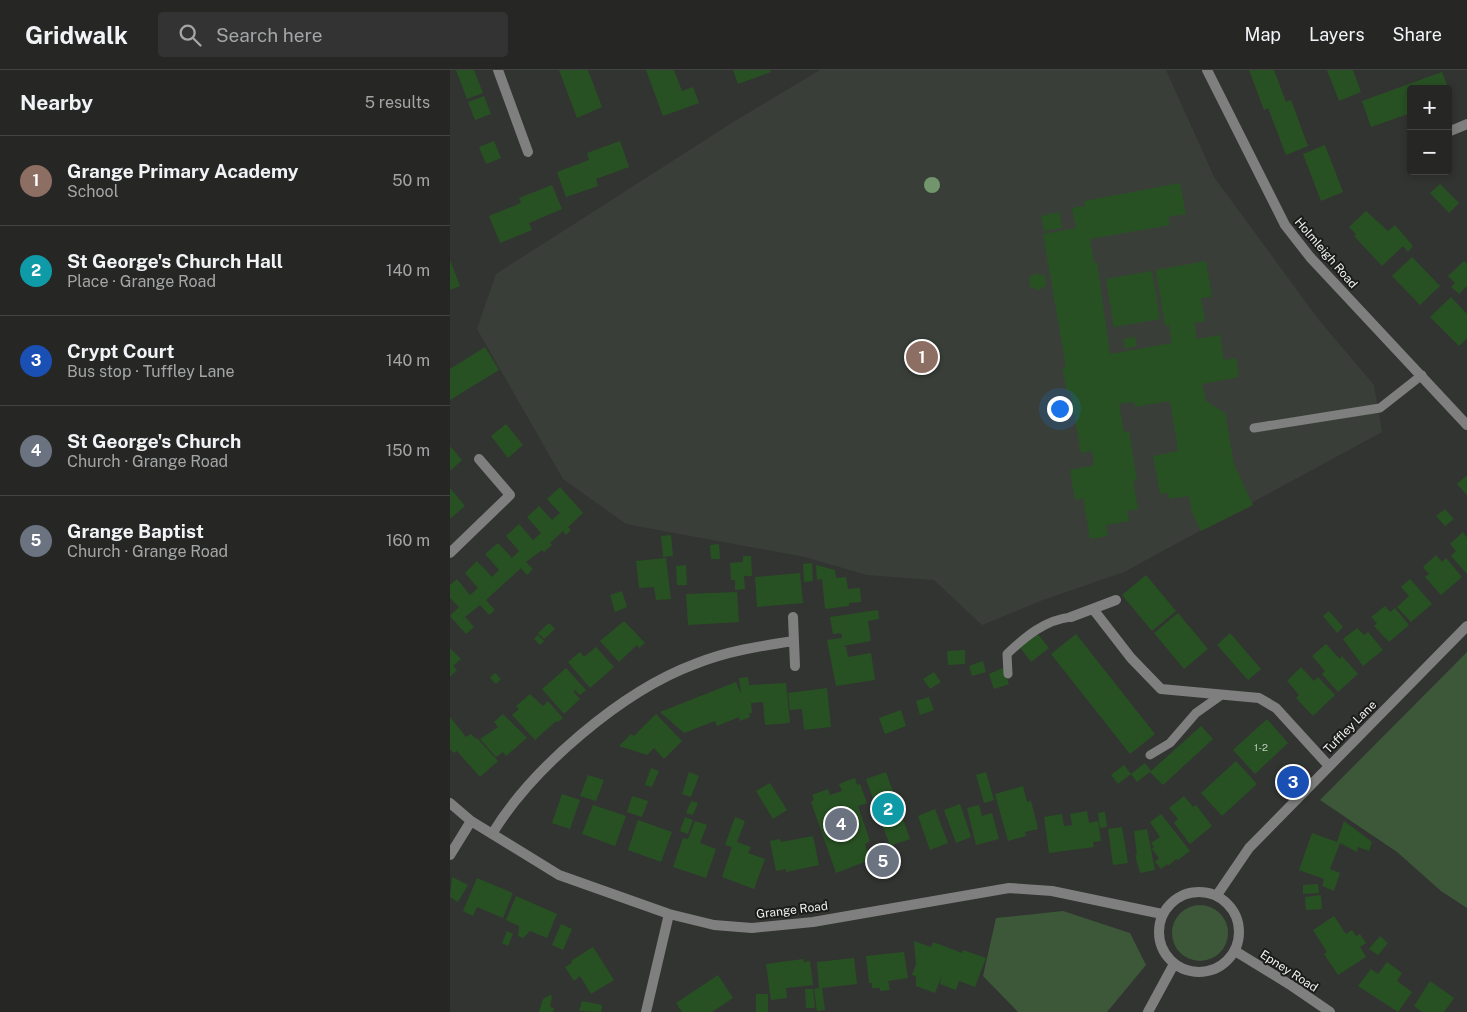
<!DOCTYPE html>
<html lang="en">
<head>
<meta charset="utf-8">
<style>
	body { margin:0; font-family:"Public Sans",sans-serif; background:#323332; color:#f1f3f6 }
	.controls { position:absolute; right:15px; top:15px; display:grid; overflow:hidden; border-radius:5px; box-shadow:0 2px 8px #0003 }
	.controls button { width:45px; height:45px; display:grid; place-items:center; padding:0; border:0; border-bottom:1px solid #424442; background:#262725; color:#f1f3f6; font:25px sans-serif }
	.you { position:absolute; left:609px; top:338px; width:18px; height:18px; margin:-12px; border:4px solid #fff; border-radius:50%; background:#1a73e8; box-shadow:0 0 0 8px #1a73e833 }
	.badge { display:grid; place-items:center; width:32px; height:32px; border-radius:50%; background:#fc8fc2; color:#fff; font-size:16px; font-weight:700 }
	.pin { position:absolute; translate:-50% -50%; border:2px solid #fff; box-shadow:0 1px 5px #0006 }
	.list { margin:0; padding:0; list-style:none }
	h2 { display:flex; justify-content:space-between; align-items:center; height:65px; margin:0; padding:0 20px; font-size:21px }
	h2 small { font-size:16px; font-weight:400; color:#a4a5a7 }
	.list li { display:grid; grid-template-columns:32px 1fr auto; gap:15px; align-items:center; box-sizing:border-box; height:90px; padding:0 20px; border-top:1px solid #424442 }
	.list b { display:block; font-size:19px; white-space:nowrap }
	.list p { margin:0; font-size:16px; white-space:nowrap; color:#a4a5a7 }
	.list em { font-size:16px; font-style:normal; color:#a4a5a7 }
	.icon { flex:none; width:28px; height:28px; fill:none; stroke:currentColor; stroke-width:2; stroke-linecap:round; stroke-linejoin:round }
	.map { position:relative; flex:none; width:1017px; height:942px; overflow:hidden }
	header { display:flex; align-items:center; gap:30px; box-sizing:border-box; height:70px; padding:0 25px; background:#262725; border-bottom:1px solid #424442 }
	header strong { font-size:24px }
	nav { display:flex; gap:28px; margin-inline-start:auto; font-size:18px }
	.search { width:350px; height:45px; background:#323332; display:flex; align-items:center; gap:12px; box-sizing:border-box; padding:0 18px; border-radius:5px; color:#a4a5a7; font-size:19px }
	main { display:flex }
	aside { flex:1; background:#262725 }
	.map>svg:first-child { display:block }
	.built { fill:#393f38 }
	.green { fill:#3c5838 }
	.building { fill:#285123 }
	.lines { fill:none; stroke-linecap:round; stroke-linejoin:round }
	.service { stroke:#7e7f7e; stroke-width:9 }
	.minor { stroke:#7e7f7e; stroke-width:10 }
	.tree { fill:#72956d }
	.labels { text-anchor:middle; stroke-width:4; stroke-linejoin:round; paint-order:stroke }
	.number-label { font-size:10px; fill:#bdc9bc }
	.street-label { font-size:12px; fill:#eff1ef; stroke:#1a1b1a }
</style>
</head>
<body>
<header>
<strong>Gridwalk</strong>
<div class="search"><svg class="icon" aria-label="search" viewBox="0 0 24 24"><circle cx="10" cy="10" r="6"/><path d="M15 15l6 6"/></svg>Search here</div>
<nav><a>Map</a><a>Layers</a><a>Share</a></nav>
</header>
<main>
<aside>
<h2>Nearby<small>5 results</small></h2>
<ul class="list">
<li><span class="badge" style="background:#8d6e63">1</span><div><b>Grange Primary Academy</b><p>School</p></div><em>50 m</em></li>
<li><span class="badge" style="background:#0f9aa8">2</span><div><b>St George's Church Hall</b><p>Place · Grange Road</p></div><em>140 m</em></li>
<li><span class="badge" style="background:#1a4fb4">3</span><div><b>Crypt Court</b><p>Bus stop · Tuffley Lane</p></div><em>140 m</em></li>
<li><span class="badge" style="background:#6b7280">4</span><div><b>St George's Church</b><p>Church · Grange Road</p></div><em>150 m</em></li>
<li><span class="badge" style="background:#6b7280">5</span><div><b>Grange Baptist</b><p>Church · Grange Road</p></div><em>160 m</em></li>
</ul>
</aside>
<div class="map">
<svg width="1017" height="942" viewBox="0 0 1017 942">
	<rect width="100%" height="100%" fill="#323431"/>
	<path class="built" d="M370,0H716L764,107L868,249L924,315L932,362L674,502L593,530L532,555L484,510L417,505L355,487L176,454L113,409L27,259L46,204L285,51Z"/>
	<path class="green" d="M1017,582V838L991,821L947,782L870,730Z
		M722 863a28 28 0 1 1 56 0a28 28 0 1 1-56 0Z
		M613,841L680,863L696,895L657,942H568L533,906L546,848Z"/>
	<path class="building" d="M6,0H24L33,23L17,29Z
		M109,0H138L152,37L127,48Z
		M196,0H224L232,21L243,17L249,33L213,46Z
		M283,0H320L321,2L288,14Z
		M799,0H824L836,32L841,30L858,76L836,85L818,38L814,40Z
		M877,0H903L911,22L889,31Z
		M992,2L1002,28L998,29V19H961V43L921,57L912,31Z
		M34,26L41,44L25,50L18,32Z
		M44,71L51,88L36,94L29,77Z
		M170,71L179,97L146,109L148,116L116,127L107,102L139,90L137,83Z
		M875,75L893,122L871,131L853,84Z
		M730,113L736,144L718,147L720,155L640,169L644,193L647,192L660,284L722,273L719,255L715,256L706,200L756,191L762,227L751,228L755,251L744,253L747,269L770,265L774,290L786,288L789,307L752,314L756,331L775,343L784,394L803,435L751,461L741,440L739,426L719,429L718,423L710,424L703,386L728,381L720,331L685,337L684,332L669,334L674,362L679,361L687,410L683,411L688,439L677,441L679,451L656,455L658,466L640,469L633,428L625,430L620,400L644,395L642,381L631,383L620,321L617,322L612,298L616,297L593,164L626,158L622,138L635,136L634,131Z
		M990,114L1009,133L999,143L980,123Z
		M102,115L112,139L79,153L82,160L50,173L39,146L71,133L69,128Z
		M916,141L938,161L945,155L963,176L958,182L953,176L932,196L904,166L906,164L899,157Z
		M609,142L612,158L594,161L591,146Z
		M962,187L990,216L970,235L942,206Z
		M0,190L10,216L0,220Z
		M1014,191L1017,194V216L1009,224L1001,217L1005,213L998,206Z
		M702,201L710,249L664,257L656,209Z
		M586,203L595,206L596,215L589,220L580,217L579,208Z
		M1001,227L1017,244V268L1009,276L980,247Z
		M685,267L687,276L675,279L673,269Z
		M35,277L49,300L0,330V299Z
		M56,354L73,375L58,388L41,366Z
		M0,376L12,390L0,401Z
		M1016,406L1017,407V425L1007,414Z
		M110,417L133,443L118,457L121,460L116,465L113,461L100,473L102,475L94,482L92,480L76,492L83,499L77,505L71,498L36,530L45,540L39,545L30,535L15,547L24,557L16,564L0,546L9,537L0,528V515L7,509L20,525L28,518L15,503L27,491L42,507L49,500L35,484L48,473L62,488L69,481L56,466L69,454L83,470L91,463L77,447L89,436L102,450L110,443L97,429Z
		M0,418L15,436L0,449Z
		M995,439L1004,449L995,456L986,446Z
		M1013,462L1017,468V504L1001,486L1006,481L1000,474Z
		M221,465L223,486L213,487L211,466Z
		M269,474L270,489H261L260,475Z
		M986,485L992,492L996,488L1012,507L991,525L975,507L979,504L973,497Z
		M293,486H301L302,506H294L295,519L285,520V510H281L280,493L293,492Z
		M216,488L221,529L206,530L204,517L189,518L186,491Z
		M362,493L363,511L354,512L353,494Z
		M236,495L237,515H227L226,496Z
		M366,495L385,500L386,508L396,507L398,519L410,518L411,532L399,533V536L375,539L372,509L367,510Z
		M350,503L353,533L307,537L305,507Z
		M696,505L726,541L702,561L672,525Z
		M960,509L982,534L961,552L947,537L959,526L951,517Z
		M172,521L177,537L165,542L160,525Z
		M287,522L289,552L238,555L236,524Z
		M935,536L940,542L945,538L959,555L939,572L924,556L927,553L921,547Z
		M428,540L429,549L418,551L421,571L393,576L396,577L398,587L421,583L425,610L386,616L377,570L392,568L391,563L383,564L380,547Z
		M879,541L893,557L887,563L873,546Z
		M728,543L758,579L734,599L704,563Z
		M174,551L195,573L189,578L187,575L169,592L150,571Z
		M99,553L105,559L94,569L88,563Z
		M907,558L914,565L918,562L933,580L913,596L893,569Z
		M587,563L599,578L581,592L569,576Z
		M780,563L811,599L798,610L767,575Z
		M626,564L705,664L680,684L601,584Z
		M88,565L94,571L90,575L84,569Z
		M876,574L890,589L892,586L908,604L888,622L872,604L875,601L862,586Z
		M146,577L164,597L140,618L118,592L130,582L134,587Z
		M0,578L11,589L3,596L7,600L0,607Z
		M515,580V594L498,595L497,581Z
		M533,591L536,602L522,606L519,596Z
		M851,597L864,611L868,607L885,625L863,646L846,628L849,625L837,611Z
		M116,598L136,620L130,625L125,620L123,621L130,629L114,644L92,619Z
		M553,598L559,614L544,619L539,604Z
		M484,602L491,612L480,619L473,609Z
		M45,603L51,609L46,614L40,608Z
		M298,607L299,615L336,613L340,653L315,655L313,632L301,633L302,643H299L300,647L290,651L289,647L267,656L265,651L234,663L210,642L286,612L291,624L289,608Z
		M377,618L381,657L354,660L352,639L340,640L338,623Z
		M80,624L93,636L98,631L113,648L108,652L106,651L85,670L62,645L69,639L66,636Z
		M479,627L484,640L470,645L466,631Z
		M451,640L456,656L435,664L429,648Z
		M53,644L77,668L56,686L53,682L46,687L30,669L48,657L44,652Z
		M206,644L232,671L214,689L204,678L197,685L169,676L181,664L184,666Z
		M0,647L16,667L21,664L26,669L27,668L48,691L30,707L7,681L4,683L0,679Z
		M817,649L838,673L805,704L783,680Z
		M751,656L763,669L713,715L700,702Z
		M786,691L807,714L772,746L751,723Z
		M695,693L701,701L687,712L681,704L668,714L661,705L674,695L681,704Z
		M201,698L209,701L202,717L195,715Z
		M239,702L249,706L241,727L232,724Z
		M436,702L460,769L440,776L416,709Z
		M536,702L544,730L534,733L526,705Z
		M138,705L154,710L146,731L130,726Z
		M405,708L407,715L410,714L417,733L408,736L420,771L415,774L420,790L386,803L361,732L364,730L362,725L378,719L380,725L392,721L389,714Z
		M320,713L337,740L323,749L306,721Z
		M573,716L577,732L581,731L588,759L575,762L576,766L558,771L545,724Z
		M112,724L130,730L120,759L102,753Z
		M182,726L198,731L192,747L177,742Z
		M734,726L743,737L746,735L762,756L740,774L724,753L728,749L719,738Z
		M241,731L248,733L243,745L236,743Z
		M510,734L521,767L506,773L494,740Z
		M143,735L176,746L165,776L132,764Z
		M529,735L532,746L542,743L549,769L526,775L517,738Z
		M485,739L498,773L480,780L468,746Z
		M637,741L639,753L648,751L651,771L643,772L644,777L599,783L594,747L612,744L614,756L622,755L620,744Z
		M655,742L657,757L650,758L648,743Z
		M711,744L740,781L728,790L725,788L726,789L718,796L717,794L711,799L705,792L709,788L702,779L704,777L701,773L710,767L700,752Z
		M235,747L243,750L238,764L230,761Z
		M285,747L295,751L287,772L301,777L298,783L315,789L304,819L272,807L282,777L275,775Z
		M188,750L222,762L211,792L178,780Z
		M245,751L257,755L250,773L266,779L256,808L223,797L233,768L238,769Z
		M894,751L922,772L919,781L908,777L907,782L890,773L880,799L890,803L884,821L872,816L874,809L849,800L862,763L887,772Z
		M672,757L678,793L663,795L658,759Z
		M697,759L705,800L690,803L685,785H687L684,761Z
		M363,766L369,795L336,802V799L326,801L320,771L330,769L331,772Z
		M2,807L18,815L8,832L0,827Z
		M27,808L63,823L53,848L27,837L23,846L13,841Z
		M868,814L869,823L853,824V815Z
		M871,825L872,839L856,840L855,827Z
		M66,826L107,844L97,868L80,861L73,868L68,866L69,856L56,850Z
		M884,846L896,864L902,860L906,866L910,864L916,873L910,877L916,887L888,905L874,884L877,882L863,860Z
		M111,854L122,859L113,880L102,875Z
		M57,861L63,864L58,876L52,873Z
		M930,866L938,873L928,885L919,879Z
		M464,871L481,877L483,872L512,883L513,880L536,888L525,917L509,911L506,920L490,914L492,905L485,923L466,916V906L462,905L466,894Z
		M143,877L164,910L141,924L130,906L124,911L115,897L122,893L121,891Z
		M454,882L458,908L438,911L440,920L430,921V918H422V913H419L416,886Z
		M404,888L407,914L372,918L375,940L367,941L364,919L369,918L367,892Z
		M353,889L354,892L360,891L363,915L336,918L337,928L321,930L316,894Z
		M937,892L952,903L947,911L962,922L948,942L908,916L921,899L928,904Z
		M268,905L283,928L262,942H232L226,933Z
		M980,911L1004,928L994,942H972L964,936Z
		M355,919H363L365,938H356Z
		M306,924H318V942H306Z
		M100,925L102,926L100,937L104,938L103,942H89L93,929Z
		M132,931L152,935L151,942L129,941Z"/>
	<g class="lines">
		<path class="service" d="M804,358L930,338L972,305
			M558,604L557,584C576,566 595,550 621,547
			M700,685L720,673L746,643L770,626"/>
		<path class="minor" d="M48,0L78,82
			M757,0L835,155L860,187L1017,355
			M998,62L1017,54
			M0,483L60,425L29,389
			M643,539L681,588L711,619L809,628L826,638L879,696
			M343,547L345,596
			M621,547L666,530
			M0,733L21,751L109,805L219,844L264,855L302,858L363,852L559,818L602,821L712,844
			M42,764C82,698 172,621 245,594C277,581 310,576 344,571
			M0,785L21,751
			M709 862a40 40 0 1 1 80 0a40 40 0 1 1-80 0Z
			M767,825L799,778L1017,556
			M785,881L842,916L880,942
			M196,942L219,844
			M698,942L724,894"/>
	</g>
	<circle class="tree" cx="482" cy="115" r="8"/>
	<g class="labels">
		<g class="number-label">
			<text x="811" y="681">1-2</text>
		</g>
		<g class="street-label">
			<text transform="translate(876 183) rotate(49)" y="4">Holmleigh Road</text>
			<text transform="translate(900 657) rotate(-45)" y="4">Tuffley Lane</text>
			<text transform="translate(342 840) rotate(-7)" y="4">Grange Road</text>
			<text transform="translate(839 901) rotate(33)" y="4">Epney Road</text>
		</g>
	</g>
</svg>
<div class="controls">
<button>+</button>
<button>−</button>
</div>
<div class="you"></div>
<div class="pin badge" style="left:472px;top:287px;background:#8d6e63">1</div>
<div class="pin badge" style="left:438px;top:739px;background:#0f9aa8">2</div>
<div class="pin badge" style="left:843px;top:712px;background:#1a4fb4">3</div>
<div class="pin badge" style="left:391px;top:754px;background:#6b7280">4</div>
<div class="pin badge" style="left:433px;top:791px;background:#6b7280">5</div>
</div>
</main>
</body>
</html>
